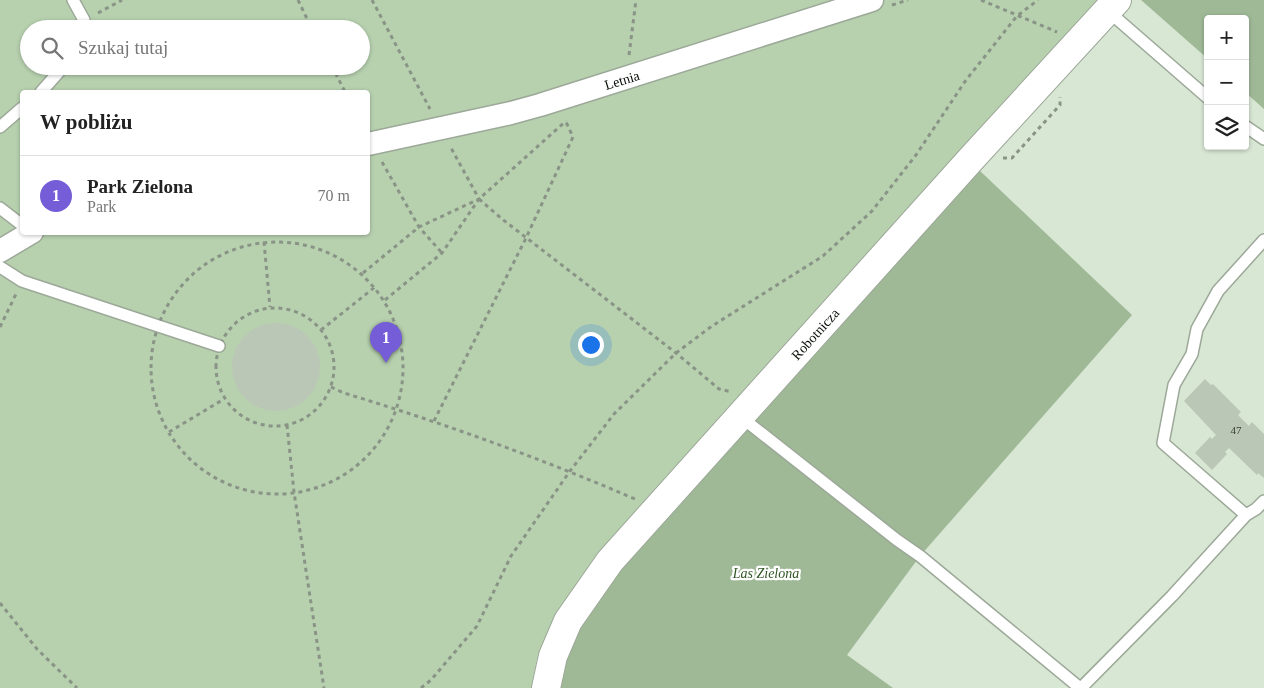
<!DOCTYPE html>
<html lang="pl">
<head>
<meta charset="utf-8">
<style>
	body { margin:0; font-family:"Times New Roman",serif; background:#f6f6f6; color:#222 }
	.controls { position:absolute; right:15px; top:15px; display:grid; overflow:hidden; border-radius:5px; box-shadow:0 1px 4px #0004 }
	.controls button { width:45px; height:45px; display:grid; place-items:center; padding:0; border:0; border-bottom:1px solid #e0e0e0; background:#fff; color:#222; font:25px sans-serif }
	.you { position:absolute; left:590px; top:344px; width:18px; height:18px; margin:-12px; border:4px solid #fff; border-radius:50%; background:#1a73e8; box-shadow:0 0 0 8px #1a73e833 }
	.badge { display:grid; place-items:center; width:32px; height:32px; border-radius:50%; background:#755dd7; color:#fff; font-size:16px; font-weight:700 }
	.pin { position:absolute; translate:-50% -41px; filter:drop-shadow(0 1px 2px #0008) }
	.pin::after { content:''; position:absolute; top:26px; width:18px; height:15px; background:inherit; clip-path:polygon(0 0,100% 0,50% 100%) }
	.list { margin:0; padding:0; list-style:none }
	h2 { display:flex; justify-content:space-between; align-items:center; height:65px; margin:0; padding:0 20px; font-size:21px }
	h2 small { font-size:16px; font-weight:400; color:#767676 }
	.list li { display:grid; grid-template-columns:32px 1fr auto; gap:15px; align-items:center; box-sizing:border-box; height:80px; padding:0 20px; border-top:1px solid #e0e0e0 }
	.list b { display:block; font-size:19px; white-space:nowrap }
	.list p { margin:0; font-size:16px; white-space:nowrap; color:#767676 }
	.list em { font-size:16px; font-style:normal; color:#767676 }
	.icon { flex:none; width:28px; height:28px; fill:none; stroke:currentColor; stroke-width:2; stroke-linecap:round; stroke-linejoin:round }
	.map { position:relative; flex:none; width:1264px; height:688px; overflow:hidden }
	.search { position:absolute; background:#fff; box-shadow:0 1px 4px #0004; left:20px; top:20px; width:350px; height:55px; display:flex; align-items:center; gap:12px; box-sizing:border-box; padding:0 18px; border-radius:28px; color:#767676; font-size:19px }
	.panel { position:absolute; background:#fff; box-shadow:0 1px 4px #0004; left:20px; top:90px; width:350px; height:145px; border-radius:5px }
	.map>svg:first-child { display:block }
	.green { fill:#b7d1af; fill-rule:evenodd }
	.forest { fill:#9fb997 }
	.building { fill:#bac7b6 }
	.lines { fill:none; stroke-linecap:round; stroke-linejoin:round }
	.service-casing { stroke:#9ca898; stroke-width:14 }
	.minor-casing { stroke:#9ca898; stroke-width:25 }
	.tertiary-casing { stroke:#9ca898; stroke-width:30 }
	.path { stroke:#899386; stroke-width:3; stroke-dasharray:4 4; stroke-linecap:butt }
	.service { stroke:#fff; stroke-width:11 }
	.minor { stroke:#fff; stroke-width:22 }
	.tertiary { stroke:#fff; stroke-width:28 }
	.labels { text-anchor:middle; stroke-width:4.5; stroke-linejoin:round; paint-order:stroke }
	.number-label { font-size:11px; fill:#373e35 }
	.street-label { font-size:14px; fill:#0b100a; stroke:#fff }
	.park-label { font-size:14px; font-style:italic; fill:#315525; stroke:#fff }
</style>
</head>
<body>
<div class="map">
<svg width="1264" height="688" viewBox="0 0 1264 688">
	<rect width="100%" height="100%" fill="#d8e6d4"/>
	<path class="green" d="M0,0H1098L655,494L553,624L537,658L531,688H0ZM29,29H361V66H29ZM22,92H368V232H22Z"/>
	<path class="forest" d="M1141,0H1264V109L1245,92V19H1208V59Z
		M978,169L1132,315L920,556L847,655L893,688H556L575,631L607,577Z"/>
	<path class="building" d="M232 367a44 44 0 1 1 88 0a44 44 0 1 1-88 0Z
		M1205,379L1211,385L1213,384L1241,412L1238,415L1249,426L1252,422L1264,434V478L1258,473L1257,475L1229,448L1225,452L1227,454L1212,470L1195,453L1210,437L1212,439L1216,435L1184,401Z"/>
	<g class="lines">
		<g class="service-casing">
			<path id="service" d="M73,0L84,20L82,29
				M1108,11L1208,98
				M41,92L64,66
				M1245,126L1264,139
				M0,127L22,108
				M0,208L22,225
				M0,267L22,281L219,346
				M741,417L897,540L920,556L1080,688
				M1246,515L1163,443L1174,385L1192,354L1197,329L1218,291L1264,240
				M1081,688L1172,596L1246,515L1256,509L1264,501"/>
		</g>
		<g class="minor-casing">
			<path id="minor" d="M368,144L511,113L540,105L872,0
				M0,251L32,232"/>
		</g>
		<g class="tertiary-casing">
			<path id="tertiary" d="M546,688L553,656L568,621L610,561L972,158L1117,0"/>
		</g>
		<path class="path" d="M298,0L312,29
			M372,0L430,109
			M981,0L1057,32
			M892,5L908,0
			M98,13L122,0
			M629,55L636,0
			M332,66L345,92
			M1003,158H1012L1060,105V97
			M382,162L419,227L442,253
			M479,199L502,219L676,353L719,389L732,392
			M264,242L270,307
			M151 368a126 126 0 1 1 252 0a126 126 0 1 1-252 0Z
			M363,273L419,227L479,199L450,146
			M385,300L442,253L479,199L566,121
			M216 367a59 59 0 1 1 118 0a59 59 0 1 1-118 0Z
			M0,327L16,294
			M321,330L375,287
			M331,387L344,393C443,423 540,458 635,499
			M434,421L526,238L573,137L566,122
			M287,425L294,492L324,688
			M169,432L224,399
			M0,603L37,649L77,688
			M421,688L431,680L477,626L511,556L570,471L614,414L676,353L712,326L823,256L872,211L916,155L966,80L1017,16L1038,0"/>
		<use href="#service" class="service"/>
		<use href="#minor" class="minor"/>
		<use href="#tertiary" class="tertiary"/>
	</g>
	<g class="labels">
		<g class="number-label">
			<text x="1236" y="434">47</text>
		</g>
		<g class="street-label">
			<text transform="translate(622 80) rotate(-17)" y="5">Letnia</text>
			<text transform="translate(815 334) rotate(-48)" y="5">Robotnicza</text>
		</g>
		<g class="park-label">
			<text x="766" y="578">Las Zielona</text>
		</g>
	</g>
</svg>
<div class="controls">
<button>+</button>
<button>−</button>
<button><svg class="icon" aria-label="layers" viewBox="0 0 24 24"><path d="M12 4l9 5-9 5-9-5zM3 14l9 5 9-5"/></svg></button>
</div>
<div class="you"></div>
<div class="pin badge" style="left:386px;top:363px">1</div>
<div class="search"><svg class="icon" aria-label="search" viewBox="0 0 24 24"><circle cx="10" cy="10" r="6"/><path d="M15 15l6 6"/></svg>Szukaj tutaj</div>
<section class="panel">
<h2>W pobliżu<small></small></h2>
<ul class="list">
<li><span class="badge">1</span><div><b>Park Zielona</b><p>Park</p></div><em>70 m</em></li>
</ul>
</section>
</div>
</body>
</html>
